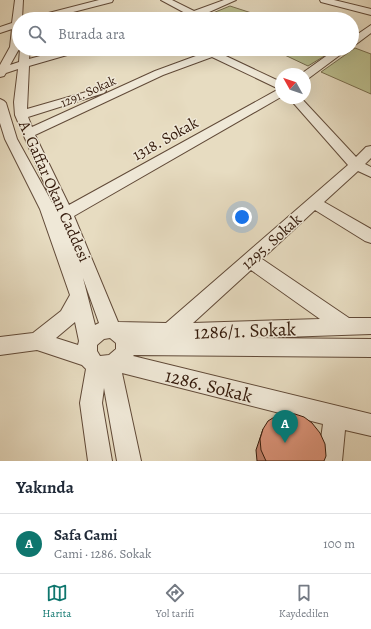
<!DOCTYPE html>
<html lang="tr">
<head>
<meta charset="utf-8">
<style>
	body { margin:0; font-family:Alegreya,serif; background:#f6f6f7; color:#1f2937 }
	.compass { position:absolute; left:275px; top:68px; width:36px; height:36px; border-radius:50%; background:#fff; box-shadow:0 4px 16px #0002; rotate:310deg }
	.you { position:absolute; left:242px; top:217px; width:14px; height:14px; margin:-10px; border:3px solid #fff; border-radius:50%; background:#1a73e8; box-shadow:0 0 0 6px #1a73e833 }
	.badge { display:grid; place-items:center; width:26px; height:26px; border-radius:50%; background:#0f766e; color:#fff; font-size:13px; font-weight:700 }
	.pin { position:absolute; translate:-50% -33px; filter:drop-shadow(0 1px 2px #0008) }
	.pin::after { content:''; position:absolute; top:21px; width:14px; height:12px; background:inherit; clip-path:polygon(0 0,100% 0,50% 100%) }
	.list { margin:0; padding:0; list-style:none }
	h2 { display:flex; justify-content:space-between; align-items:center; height:52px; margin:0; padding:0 16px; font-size:17px }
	h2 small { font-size:13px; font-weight:400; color:#747a83 }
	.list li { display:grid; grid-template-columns:26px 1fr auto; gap:12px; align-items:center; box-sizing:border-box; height:60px; padding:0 16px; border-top:1px solid #e0e1e3 }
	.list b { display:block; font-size:15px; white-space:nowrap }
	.list p { margin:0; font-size:13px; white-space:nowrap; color:#747a83 }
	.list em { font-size:13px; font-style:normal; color:#747a83 }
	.icon { flex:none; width:22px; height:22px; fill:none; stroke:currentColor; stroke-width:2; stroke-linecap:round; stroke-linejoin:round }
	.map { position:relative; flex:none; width:371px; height:461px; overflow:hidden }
	.search { position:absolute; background:#fff; box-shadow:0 4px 16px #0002; left:12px; right:12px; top:12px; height:44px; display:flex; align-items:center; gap:10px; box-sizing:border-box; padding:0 14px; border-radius:22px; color:#747a83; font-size:15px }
	.sheet { height:112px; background:#fff }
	nav { display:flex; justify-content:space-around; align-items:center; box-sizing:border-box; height:56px; border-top:1px solid #e0e1e3; background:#fff; font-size:11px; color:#747a83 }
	nav a { display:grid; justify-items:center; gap:2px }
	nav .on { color:#0f766e }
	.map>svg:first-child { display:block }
	.green { fill:#bbbf8f; stroke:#786c4d }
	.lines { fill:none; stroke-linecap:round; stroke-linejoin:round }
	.minor-casing { stroke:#614a38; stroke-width:2 }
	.minor { fill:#efe8d7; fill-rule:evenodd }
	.wall { fill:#c2826c; stroke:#341a0b }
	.building { fill:#e1977e; stroke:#341a0b }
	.labels { text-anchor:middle; stroke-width:3; stroke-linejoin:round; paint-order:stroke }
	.far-street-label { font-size:13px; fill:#341a0b; stroke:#efe8d7 }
	.street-label { font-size:16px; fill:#341a0b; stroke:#efe8d7 }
	.near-street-label { font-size:19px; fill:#341a0b; stroke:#efe8d7 }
</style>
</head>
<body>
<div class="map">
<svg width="371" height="461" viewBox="0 0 371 461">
	<rect width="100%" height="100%" fill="#e7dcc1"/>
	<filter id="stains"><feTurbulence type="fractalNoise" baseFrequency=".005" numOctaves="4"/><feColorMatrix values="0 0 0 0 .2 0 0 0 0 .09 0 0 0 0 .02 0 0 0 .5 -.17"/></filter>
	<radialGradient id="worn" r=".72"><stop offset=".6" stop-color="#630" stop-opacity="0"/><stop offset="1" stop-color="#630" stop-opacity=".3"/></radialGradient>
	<path class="green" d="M230,6L270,19H207L203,17Z
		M355,48L371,54V94L321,72Z
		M272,49H336L308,66Z"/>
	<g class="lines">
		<g class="minor-casing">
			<path id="minor" d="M15,0H23L22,19H19V49L10,65L19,62L20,49H30L29,59L66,49H82L81,51L29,66L27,109L100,88L104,89L106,91L104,93L28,117L32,127L155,71L204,53L198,49H211L281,82V97L74,216L118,322L166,323L348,165L289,98H301L356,157L366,147L371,146V158L365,164L371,167V177L358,171L324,202L371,229V243L365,241L315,210L262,259L349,318H371V334L253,338L371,339V357L134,355L133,356L371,414V436L345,430L342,461H318L323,424L122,373L141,461H117L104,388L102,403L112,461H88L80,403L86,369L82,365L37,350L0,355V337L33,333L61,311L70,295L40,209L5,139L0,123V99L4,101L6,103L17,139L54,206L15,115L14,102L18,69L6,73L4,76L0,77V65L10,47L12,29L0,33V27L12,23ZM212,57L279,89L69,205L35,135L163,75ZM251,270L320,319L193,323ZM83,278L99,323L95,325ZM75,322L79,341L78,345L56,338ZM110,338L116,343V349L109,355L100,356L97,351V345L104,339Z
				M99,0H113L112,2L46,19H31L33,17Z
				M161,0H172L194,11L224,0H236L198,17L190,19H177L187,14Z
				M320,0H334L371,9V15L321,2Z
				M371,25V33L355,45L352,46V38Z
				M336,49H348L309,78L305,79V74H301Z"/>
		</g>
		<use href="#minor" class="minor"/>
	</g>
	<path class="wall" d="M263,429L324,461H257L256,450Z"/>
	<path class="building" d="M285,413L295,414L304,417L312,423L320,433L325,444L326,456L324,461H266L261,450L260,439L263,429L268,421L276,416Z"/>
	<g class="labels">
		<g class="far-street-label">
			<text transform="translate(88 91) rotate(-24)" y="5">1291. Sokak</text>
		</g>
		<g class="street-label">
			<text transform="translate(165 138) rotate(-29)" y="6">1318. Sokak</text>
			<text transform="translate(55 191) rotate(66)" y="6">A. Gaffar Okan Caddesi</text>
			<text transform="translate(271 241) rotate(-42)" y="6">1295. Sokak</text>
		</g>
		<g class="near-street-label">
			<text transform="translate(245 330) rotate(-2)" y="7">1286/1. Sokak</text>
			<text transform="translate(209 385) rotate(14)" y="7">1286. Sokak</text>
		</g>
	</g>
	<rect width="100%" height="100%" filter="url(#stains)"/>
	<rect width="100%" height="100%" fill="url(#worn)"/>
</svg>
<svg class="compass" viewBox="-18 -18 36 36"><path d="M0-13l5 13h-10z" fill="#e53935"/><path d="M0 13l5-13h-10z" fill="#747a83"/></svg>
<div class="you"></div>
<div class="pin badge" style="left:285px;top:443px">A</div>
<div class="search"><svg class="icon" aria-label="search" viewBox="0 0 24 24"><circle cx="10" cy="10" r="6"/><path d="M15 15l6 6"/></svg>Burada ara</div>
</div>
<section class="sheet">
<h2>Yakında<small></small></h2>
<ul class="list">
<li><span class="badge">A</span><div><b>Safa Cami</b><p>Cami · 1286. Sokak</p></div><em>100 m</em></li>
</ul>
</section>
<nav>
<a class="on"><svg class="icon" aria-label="map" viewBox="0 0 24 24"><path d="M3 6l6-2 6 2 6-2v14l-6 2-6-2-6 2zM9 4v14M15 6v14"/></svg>Harita</a>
<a><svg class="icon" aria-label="directions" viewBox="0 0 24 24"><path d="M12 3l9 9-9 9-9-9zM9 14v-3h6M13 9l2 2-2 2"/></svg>Yol tarifi</a>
<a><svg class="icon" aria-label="saved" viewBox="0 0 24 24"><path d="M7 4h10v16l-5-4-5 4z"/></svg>Kaydedilen</a>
</nav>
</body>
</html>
